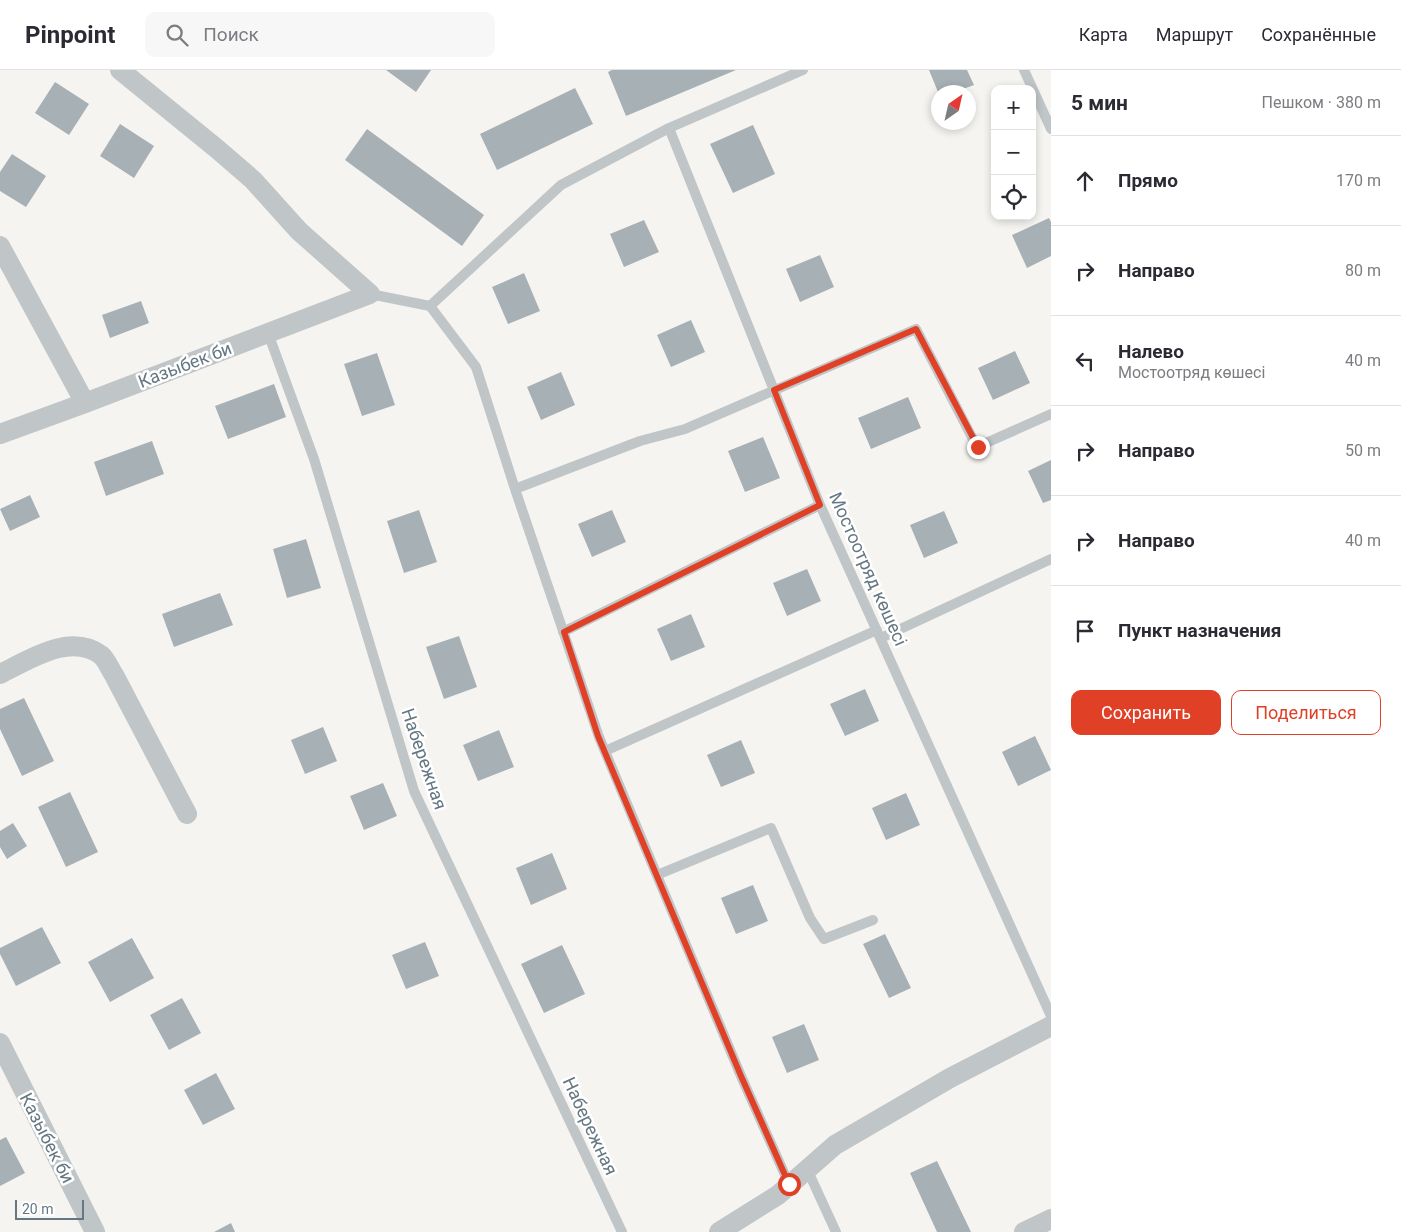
<!DOCTYPE html>
<html lang="ru">
<head>
<meta charset="utf-8">
<style>
	body { margin:0; font-family:Roboto,sans-serif; background:#f7f7f7; color:#2b2b33 }
	.controls { position:absolute; right:15px; top:15px; display:grid; overflow:hidden; border-radius:10px; box-shadow:0 2px 8px #0003 }
	.controls button { width:45px; height:45px; display:grid; place-items:center; padding:0; border:0; border-bottom:1px solid #e1e1e2; background:#fff; color:#2b2b33; font:25px sans-serif }
	.compass { position:absolute; left:931px; top:15px; width:45px; height:45px; border-radius:50%; background:#fff; box-shadow:0 2px 8px #0003; rotate:34deg }
	.scale { position:absolute; left:15px; bottom:12px; width:69px; box-sizing:border-box; padding-left:5px; border:2px solid #647782; border-top:0; font-size:14px; line-height:18px; white-space:nowrap; color:#647782; -webkit-text-stroke:4px #fff; paint-order:stroke }
	.stop { position:absolute; width:15px; height:15px; margin:-11px; border:4px solid #e04126; border-radius:50%; background:#fff }
	.stop.end { background:#e04126; border-color:#fff; box-shadow:0 1px 5px #0008 }
	.list { margin:0; padding:0; list-style:none }
	h2 { display:flex; justify-content:space-between; align-items:center; height:65px; margin:0; padding:0 20px; font-size:21px }
	h2 small { font-size:16px; font-weight:400; color:#7c7c81 }
	.list li { display:grid; grid-template-columns:32px 1fr auto; gap:15px; align-items:center; box-sizing:border-box; height:90px; padding:0 20px; border-top:1px solid #e1e1e2 }
	.list b { display:block; font-size:19px; white-space:nowrap }
	.list p { margin:0; font-size:16px; white-space:nowrap; color:#7c7c81 }
	.list em { font-size:16px; font-style:normal; color:#7c7c81 }
	.actions { display:flex; gap:10px; padding:15px 20px }
	.actions a { flex:1; padding:11px 0; border:1px solid #e04126; border-radius:10px; text-align:center; font-size:18px; color:#e04126 }
	.actions .main { background:#e04126; color:#fff }
	.icon { flex:none; width:28px; height:28px; fill:none; stroke:currentColor; stroke-width:2; stroke-linecap:round; stroke-linejoin:round }
	.map { position:relative; flex:none; width:1051px; height:1162px; overflow:hidden }
	header { display:flex; align-items:center; gap:30px; box-sizing:border-box; height:70px; padding:0 25px; background:#fff; border-bottom:1px solid #e1e1e2 }
	header strong { font-size:24px }
	nav { display:flex; gap:28px; margin-inline-start:auto; font-size:18px }
	.search { width:350px; height:45px; background:#f7f7f7; display:flex; align-items:center; gap:12px; box-sizing:border-box; padding:0 18px; border-radius:10px; color:#7c7c81; font-size:19px }
	main { display:flex }
	aside { flex:1; background:#fff }
	.map>svg:first-child { display:block }
	.building { fill:#a7b0b4 }
	.lines { fill:none; stroke-linecap:round; stroke-linejoin:round }
	.service { stroke:#c0c5c7; stroke-width:10 }
	.minor { stroke:#c0c5c7; stroke-width:20 }
	.route { stroke:#e04126; stroke-width:6 }
	.labels { text-anchor:middle; stroke-width:5; stroke-linejoin:round; paint-order:stroke }
	.street-label { font-size:18px; fill:#647782; stroke:#fff }
</style>
</head>
<body>
<header>
<strong>Pinpoint</strong>
<div class="search"><svg class="icon" aria-label="search" viewBox="0 0 24 24"><circle cx="10" cy="10" r="6"/><path d="M15 15l6 6"/></svg>Поиск</div>
<nav><a>Карта</a><a>Маршрут</a><a>Сохранённые</a></nav>
</header>
<main>
<div class="map">
<svg width="1051" height="1162" viewBox="0 0 1051 1162">
	<rect width="100%" height="100%" fill="#f5f4f1"/>
	<path class="building" d="M386,0H431L416,22Z
		M612,0H736L626,46L608,2Z
		M929,0H967L974,15L955,22H938Z
		M55,12L89,34L69,65L35,43Z
		M575,18L593,54L497,100L480,64Z
		M120,54L154,76L134,108L100,86Z
		M753,55L775,104L733,123L710,74Z
		M367,59L484,145L462,176L345,90Z
		M12,84L46,106L26,137L0,121V102Z
		M1049,148L1051,152V186L1027,198L1012,165Z
		M644,150L659,182L624,197L610,164Z
		M820,185L834,217L800,232L786,199Z
		M524,203L540,241L508,254L492,217Z
		M141,231L149,253L110,268L102,245Z
		M691,250L705,282L671,297L657,265Z
		M1015,281L1030,313L993,330L978,298Z
		M377,283L395,335L362,346L344,294Z
		M561,302L575,335L541,350L527,317Z
		M274,314L286,347L228,369L215,336Z
		M908,327L921,358L871,379L858,348Z
		M763,367L780,408L745,422L728,381Z
		M152,371L164,404L106,426L94,392Z
		M1051,390V430L1043,433L1028,401Z
		M30,425L40,447L10,461L0,439Z
		M419,440L437,492L404,503L387,451Z
		M612,440L626,472L592,487L578,454Z
		M944,441L958,473L924,488L910,455Z
		M306,469L321,518L287,528L273,479Z
		M807,499L821,531L787,546L773,513Z
		M220,523L233,555L174,577L162,544Z
		M691,544L705,577L671,591L657,559Z
		M459,566L477,617L444,629L426,577Z
		M865,619L879,651L845,666L830,634Z
		M24,628L54,691L22,706L0,659V639Z
		M323,657L337,691L305,704L291,670Z
		M499,660L514,697L478,711L463,675Z
		M1035,666L1051,700L1018,716L1002,682Z
		M741,670L755,703L721,717L707,685Z
		M383,713L397,746L364,760L350,726Z
		M70,722L98,782L66,797L38,737Z
		M906,723L920,755L886,770L872,738Z
		M13,753L27,776L7,789L0,777V761Z
		M552,783L567,819L531,835L516,798Z
		M753,815L768,851L736,864L721,828Z
		M42,857L61,893L16,916L0,884V878Z
		M885,864L911,918L889,928L863,874Z
		M132,868L154,908L110,932L88,892Z
		M425,872L439,906L406,919L392,885Z
		M562,875L585,924L544,943L521,894Z
		M182,928L201,963L169,980L150,945Z
		M804,954L819,990L787,1003L772,967Z
		M216,1003L235,1039L203,1055L184,1020Z
		M6,1067L25,1103L0,1116V1070Z
		M937,1091L971,1162H937L910,1103Z
		M231,1153L235,1162H214Z"/>
	<g class="lines">
		<path class="service" d="M1024,0L1051,59
			M669,58L820,435L1051,946
			M370,224L430,236L476,297L515,419L599,667L741,1006L789,1114
			M430,236L561,115L669,58L803,0
			M268,263L314,389L414,721L622,1162
			M515,419L640,371L685,359L916,259L977,377L1051,344
			M563,562L820,435
			M881,568L1051,489
			M605,681L877,560
			M657,805L771,758L810,848L824,869L873,850
			M807,1099L836,1162"/>
		<path class="minor" d="M0,176L85,333
			M0,364L85,333L370,224L299,161L253,110L216,78L120,0
			M0,604C29,590 70,562 101,585C106,589 110,599 114,605L187,744
			M0,973L95,1162
			M719,1162L778,1125L835,1075L950,1008L1051,956
			M1024,1162L1051,1149"/>
	</g>
	<g class="lines">
		<path class="route" d="M789,1114L741,1006L598,666L564,562L820,435L774,320L916,259L978,377"/>
	</g>
	<g class="labels">
		<g class="street-label">
			<text transform="translate(185 295) rotate(-21)" y="6">Казыбек би</text>
			<text transform="translate(868 499) rotate(66)" y="6">Мостоотряд көшесі</text>
			<text transform="translate(424 689) rotate(71)" y="6">Набережная</text>
			<text transform="translate(590 1056) rotate(65)" y="6">Набережная</text>
			<text transform="translate(47 1068) rotate(63)" y="6">Казыбек би</text>
		</g>
	</g>
</svg>
<div class="controls">
<button>+</button>
<button>−</button>
<button><svg class="icon" aria-label="locate" viewBox="0 0 24 24"><circle cx="12" cy="12" r="6"/><path d="M12 2v4M12 18v4M2 12h4M18 12h4"/></svg></button>
</div>
<svg class="compass" viewBox="-18 -18 36 36"><path d="M0-13l5 13h-10z" fill="#e53935"/><path d="M0 13l5-13h-10z" fill="#7c7c81"/></svg>
<div class="scale">20 m</div>
<div class="stop" style="left:789px;top:1114px"></div>
<div class="stop end" style="left:978px;top:377px"></div>
</div>
<aside>
<h2>5 мин<small>Пешком · 380 m</small></h2>
<ul class="list">
<li><svg class="icon" aria-label="ahead" viewBox="0 0 24 24"><path d="M12 20V5M6 11l6-6 6 6"/></svg><div><b>Прямо</b></div><em>170 m</em></li>
<li><svg class="icon" aria-label="right" viewBox="0 0 24 24"><path d="M7 20v-9h11M14 6l5 5-5 5"/></svg><div><b>Направо</b></div><em>80 m</em></li>
<li><svg class="icon" aria-label="left" viewBox="0 0 24 24"><path d="M17 20v-9H6M10 6l-5 5 5 5"/></svg><div><b>Налево</b><p>Мостоотряд көшесі</p></div><em>40 m</em></li>
<li><svg class="icon" aria-label="right" viewBox="0 0 24 24"><path d="M7 20v-9h11M14 6l5 5-5 5"/></svg><div><b>Направо</b></div><em>50 m</em></li>
<li><svg class="icon" aria-label="right" viewBox="0 0 24 24"><path d="M7 20v-9h11M14 6l5 5-5 5"/></svg><div><b>Направо</b></div><em>40 m</em></li>
<li><svg class="icon" aria-label="arrive" viewBox="0 0 24 24"><path d="M6 21V4h12l-3 4 3 4H6"/></svg><div><b>Пункт назначения</b></div></li>
</ul>
<div class="actions"><a class="main">Сохранить</a><a>Поделиться</a></div>
</aside>
</main>
</body>
</html>
